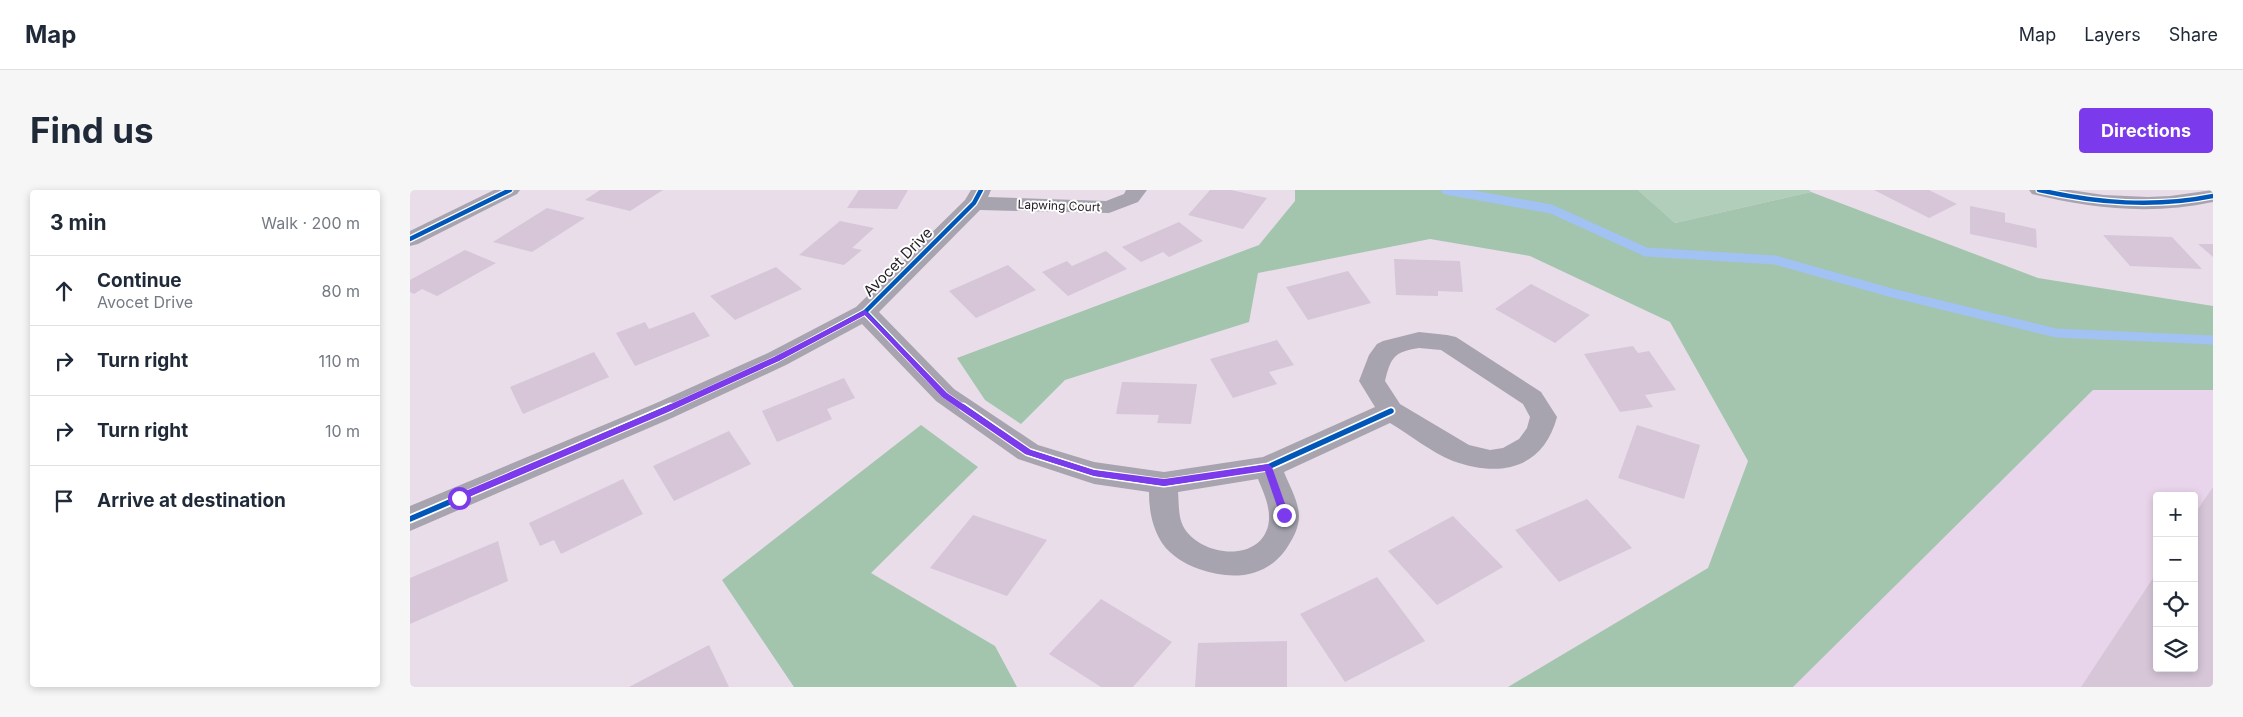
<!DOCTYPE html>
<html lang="en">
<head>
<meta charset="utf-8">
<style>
	body { margin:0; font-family:Inter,sans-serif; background:#f6f6f7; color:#1f2937 }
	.controls { position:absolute; right:15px; bottom:15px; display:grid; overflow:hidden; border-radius:5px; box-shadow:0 2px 8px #0003 }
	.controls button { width:45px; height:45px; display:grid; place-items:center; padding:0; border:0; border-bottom:1px solid #e0e1e3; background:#fff; color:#1f2937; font:25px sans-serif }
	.stop { position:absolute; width:15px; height:15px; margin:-11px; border:4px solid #7c3aed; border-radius:50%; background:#fff }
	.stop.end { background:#7c3aed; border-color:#fff; box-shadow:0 1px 5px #0008 }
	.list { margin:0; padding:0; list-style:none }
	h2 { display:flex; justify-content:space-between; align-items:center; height:65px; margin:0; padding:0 20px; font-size:21px }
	h2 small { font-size:16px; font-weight:400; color:#747a83 }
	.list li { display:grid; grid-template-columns:32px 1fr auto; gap:15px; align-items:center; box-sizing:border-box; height:70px; padding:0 20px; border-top:1px solid #e0e1e3 }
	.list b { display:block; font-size:19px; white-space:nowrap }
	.list p { margin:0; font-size:16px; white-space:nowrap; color:#747a83 }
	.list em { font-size:16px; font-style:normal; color:#747a83 }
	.icon { flex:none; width:28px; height:28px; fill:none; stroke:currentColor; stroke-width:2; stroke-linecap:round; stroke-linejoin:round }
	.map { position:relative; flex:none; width:1803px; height:497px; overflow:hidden; border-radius:5px }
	header { display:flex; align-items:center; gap:30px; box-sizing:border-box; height:70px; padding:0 25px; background:#fff; border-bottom:1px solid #e0e1e3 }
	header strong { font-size:24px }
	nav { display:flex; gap:28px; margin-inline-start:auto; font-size:18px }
	.intro { display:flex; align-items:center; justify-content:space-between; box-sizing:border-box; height:120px; padding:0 30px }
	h1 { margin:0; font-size:35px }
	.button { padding:12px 22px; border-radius:5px; background:#7c3aed; color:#fff; font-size:18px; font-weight:700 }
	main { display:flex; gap:30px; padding:0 30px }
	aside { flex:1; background:#fff; border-radius:5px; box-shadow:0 2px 8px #0003 }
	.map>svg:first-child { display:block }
	.built { fill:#e9d5eb; fill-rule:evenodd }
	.green { fill:#b0ceb9 }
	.forest { fill:#a3c5ae }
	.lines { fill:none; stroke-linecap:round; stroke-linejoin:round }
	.stream { stroke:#a1c2f2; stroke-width:9 }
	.building { fill:#d6c6d8 }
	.street { fill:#a7a4af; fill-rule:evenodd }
	.cycleway-far1-casing { stroke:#fff; stroke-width:7 }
	.cycleway-casing { stroke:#fff; stroke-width:9 }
	.cycleway-far1 { stroke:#0057b8; stroke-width:4.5 }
	.cycleway { stroke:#0057b8; stroke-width:5.5 }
	.route { fill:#7c3aed }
	.labels { text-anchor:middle; stroke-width:4; stroke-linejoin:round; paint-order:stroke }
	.far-street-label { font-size:12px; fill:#241d25; stroke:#fff }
	.street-label { font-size:15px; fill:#241d25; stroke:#fff }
</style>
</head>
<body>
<header>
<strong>Map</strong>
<nav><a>Map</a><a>Layers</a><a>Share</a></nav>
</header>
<div class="intro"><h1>Find us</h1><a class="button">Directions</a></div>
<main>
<aside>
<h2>3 min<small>Walk · 200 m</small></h2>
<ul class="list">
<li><svg class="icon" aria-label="ahead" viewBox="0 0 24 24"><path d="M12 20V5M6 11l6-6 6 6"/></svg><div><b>Continue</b><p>Avocet Drive</p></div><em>80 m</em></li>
<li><svg class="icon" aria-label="right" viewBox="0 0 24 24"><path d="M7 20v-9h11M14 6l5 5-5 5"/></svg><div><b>Turn right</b></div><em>110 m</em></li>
<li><svg class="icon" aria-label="right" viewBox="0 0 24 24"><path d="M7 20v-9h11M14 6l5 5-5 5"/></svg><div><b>Turn right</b></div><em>10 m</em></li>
<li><svg class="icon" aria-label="arrive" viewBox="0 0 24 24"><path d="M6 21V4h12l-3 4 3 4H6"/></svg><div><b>Arrive at destination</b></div></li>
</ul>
</aside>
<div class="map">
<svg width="1803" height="497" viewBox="0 0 1803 497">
	<rect width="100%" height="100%" fill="#e9ddea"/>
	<path class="built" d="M1683,200H1803V497H1383ZM1747,306H1784V478H1747Z"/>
	<path class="green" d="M1228,0H1399L1401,2L1265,33Z"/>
	<path class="forest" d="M885,0H1228L1265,33L1401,2L1628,88L1803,116V200H1683L1383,497H1098L1298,378L1338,271L1260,132L1120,66L1020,49L848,83L839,132L655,190L611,234L575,210L547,168L849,55L885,11Z
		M511,235L568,277L461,383L585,456L607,497H384L312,390Z"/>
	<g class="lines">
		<path class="stream" d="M1036,0L1141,19L1236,62L1365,70L1482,103L1646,143L1803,150"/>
	</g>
	<path class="building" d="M190,0H253L220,21L175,10Z
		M449,0H498L487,19L437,18Z
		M800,0H821L857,8L833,39L778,25Z
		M1464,0H1519L1547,14L1519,28Z
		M1560,16L1595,23V32L1626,39L1627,58L1560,44Z
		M137,18L175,28L122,62L83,52Z
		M430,31L464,38L442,58L452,60L434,75L389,65Z
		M769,32L793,51L759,67L753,62L731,72L712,57Z
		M1693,45L1762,47L1792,79L1720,76Z
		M1788,54H1803V67Z
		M55,60L86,73L27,106L12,99L4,104L0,102V90Z
		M696,61L717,79L658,106L632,82L657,71L662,76Z
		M984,69L1050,71L1053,102L1028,101V106L986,105Z
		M598,75L626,100L566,128L539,101Z
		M366,77L392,99L325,130L300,106Z
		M938,81L961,113L898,130L876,97Z
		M1121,94L1180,125L1145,153L1085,119Z
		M284,122L300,146L225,176L206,143L235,132L239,139Z
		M867,150L884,175L859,182L867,194L823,208L800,169Z
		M1223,156L1228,163L1239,161L1266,200L1235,205L1243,217L1210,222L1174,164Z
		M184,162L199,187L113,224L100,197Z
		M434,188L445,208L417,219L422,229L367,252L352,221Z
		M712,192L787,194L781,234L747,233L749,225L706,224Z
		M1227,235L1290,255L1274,309L1208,288Z
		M319,241L341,274L264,311L243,276Z
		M213,289L233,324L151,364L144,350L130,356L119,333Z
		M1803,297V497H1671L1747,382V478H1784V325Z
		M1177,309L1222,358L1149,392L1105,340Z
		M563,325L637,350L597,406L520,378Z
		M1043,326L1093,377L1027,415L978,361Z
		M88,351L98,391L0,434V388Z
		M967,387L1015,451L935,492L890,424Z
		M691,409L762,452L723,497H691L639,464Z
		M877,451V497H785L788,453Z
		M299,455L319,497H219Z"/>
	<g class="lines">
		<path class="street" d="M84,0H110L107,4L8,54L0,56V41Z
			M561,0H581L578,7L696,11L714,4L716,0H737L728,12L699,23L570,20L469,122L544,199L628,255L684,272L754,282L853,267L965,217L949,191L959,165L967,154L973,151L1009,142L1037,145L1046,147L1131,202L1147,227C1133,279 1090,288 1043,271C1022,263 999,244 980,233L874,282C879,295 888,310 889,325C889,334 886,343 881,351C862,387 825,392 789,379C775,374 761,366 752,353C742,337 739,320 739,302L684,294L608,269L526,211L452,134L376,175L262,228L0,341V316L244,214L358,163L446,117L555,10ZM1009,158L1031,160L1113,214L1120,227L1117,238L1109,249L1093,258L1080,260L1059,255L990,214L975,191C981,167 984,162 1009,158ZM848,289C853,301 860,316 859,330C855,374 790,368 773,336C768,326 769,312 768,302Z
			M1619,0H1660L1694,5L1738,7L1760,6L1803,0V12C1742,25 1682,19 1622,4Z"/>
		<g class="cycleway-far1-casing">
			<path id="cycleway-far1" d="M1629,0C1687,13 1744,18 1803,6
				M0,49L100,0
				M455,122L535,205L555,219
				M258,219L367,169L455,122L564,13L571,0"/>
		</g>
		<g class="cycleway-casing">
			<path id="cycleway" d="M553,217L618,262L684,283L754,293L858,277L981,221
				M0,329L261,217"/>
		</g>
		<use href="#cycleway-far1" class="cycleway-far1"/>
		<use href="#cycleway" class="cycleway"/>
	</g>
	<path class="route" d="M455,120L537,203L621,260L684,280L754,289L858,274L862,277L879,325L874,328L870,325L855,281L754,296L684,286L615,264L532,207L455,125L369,171L256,223L52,310L49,311L44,308L46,305L250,219L364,167Z"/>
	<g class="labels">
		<g class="far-street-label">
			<text transform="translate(649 16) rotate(2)" y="4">Lapwing Court</text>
		</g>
		<g class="street-label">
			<text transform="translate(488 72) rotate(-45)" y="5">Avocet Drive</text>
		</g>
	</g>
</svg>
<div class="controls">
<button>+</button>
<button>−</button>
<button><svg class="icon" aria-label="locate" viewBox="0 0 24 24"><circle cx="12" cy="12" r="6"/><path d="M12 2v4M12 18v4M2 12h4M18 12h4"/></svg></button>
<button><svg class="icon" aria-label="layers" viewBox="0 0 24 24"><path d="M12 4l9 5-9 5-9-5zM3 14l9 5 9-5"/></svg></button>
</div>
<div class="stop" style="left:49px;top:308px"></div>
<div class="stop end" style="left:874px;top:325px"></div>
</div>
</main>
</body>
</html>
